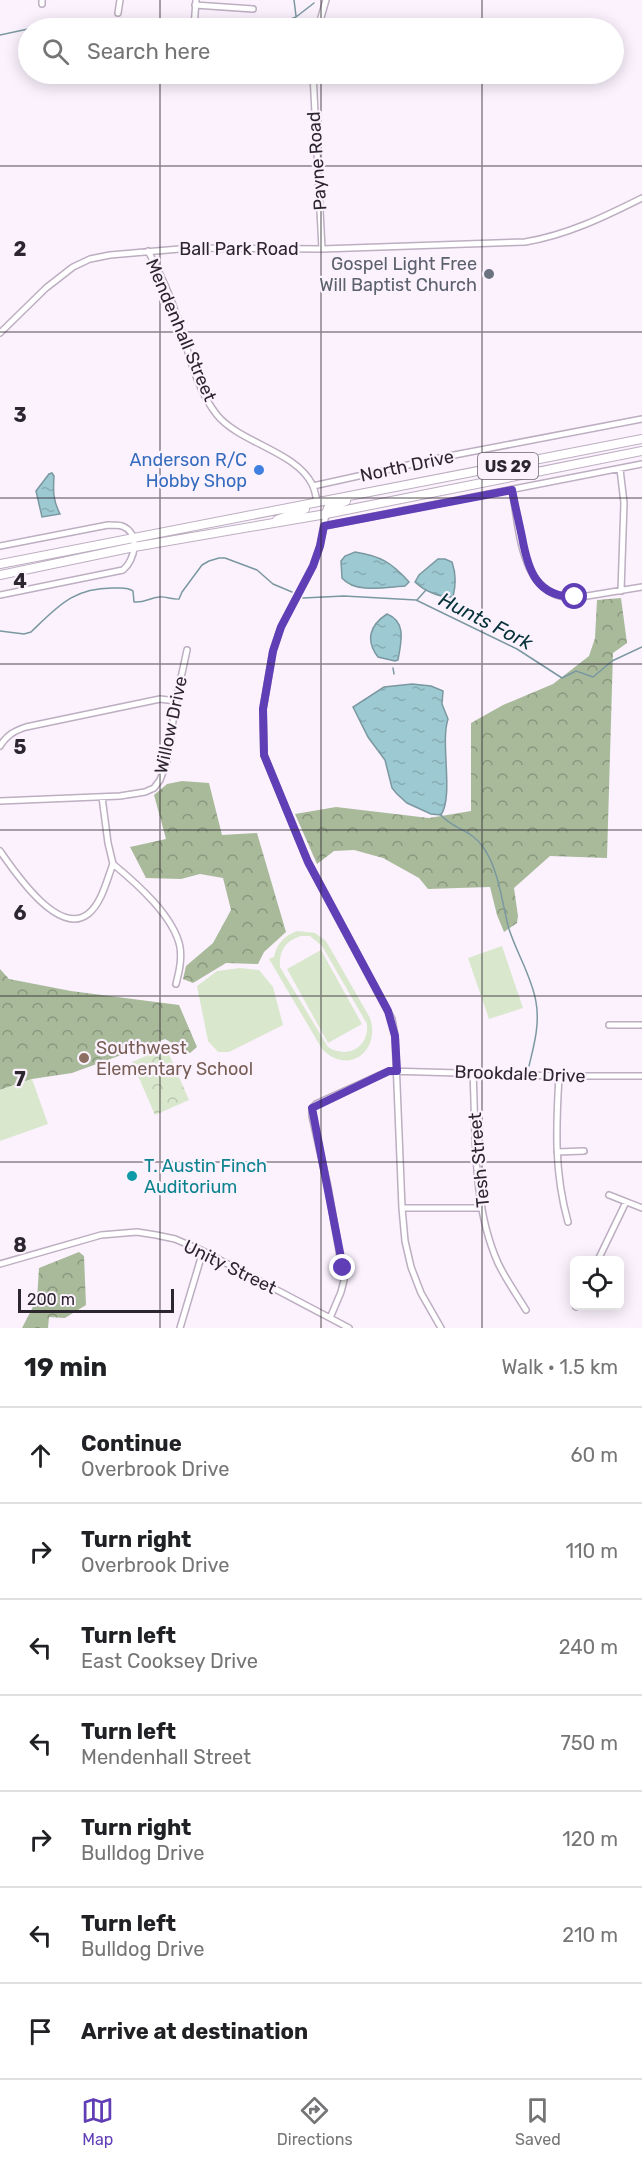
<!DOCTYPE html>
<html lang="en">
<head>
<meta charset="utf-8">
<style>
	body { margin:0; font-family:Rubik,sans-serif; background:#f2f2f2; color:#202124 }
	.controls { position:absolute; right:18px; bottom:18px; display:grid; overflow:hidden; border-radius:9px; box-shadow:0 3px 15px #0003 }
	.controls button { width:54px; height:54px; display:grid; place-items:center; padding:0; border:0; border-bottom:2px solid #e0e0e0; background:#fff; color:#202124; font:30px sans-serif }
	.scale { position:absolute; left:18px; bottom:15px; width:156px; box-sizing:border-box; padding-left:6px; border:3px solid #2c262e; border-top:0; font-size:16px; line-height:21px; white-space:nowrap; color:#2c262e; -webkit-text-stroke:4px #fbf2fe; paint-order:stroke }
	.stop { position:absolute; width:18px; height:18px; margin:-14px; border:4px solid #603eb6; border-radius:50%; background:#fff }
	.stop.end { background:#603eb6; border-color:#fff; box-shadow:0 2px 6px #0008 }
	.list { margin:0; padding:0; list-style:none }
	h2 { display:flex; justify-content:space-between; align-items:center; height:78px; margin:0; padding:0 24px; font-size:26px }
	h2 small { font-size:20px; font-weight:400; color:#757577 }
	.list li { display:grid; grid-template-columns:39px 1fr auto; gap:18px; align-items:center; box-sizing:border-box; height:96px; padding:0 24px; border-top:2px solid #e0e0e0 }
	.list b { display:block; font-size:22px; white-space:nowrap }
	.list p { margin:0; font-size:20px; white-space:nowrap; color:#757577 }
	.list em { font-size:20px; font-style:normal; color:#757577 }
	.icon { flex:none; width:33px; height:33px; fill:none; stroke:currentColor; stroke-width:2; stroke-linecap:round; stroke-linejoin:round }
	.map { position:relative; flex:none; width:642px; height:1328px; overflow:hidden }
	.search { position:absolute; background:#fff; box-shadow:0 3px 15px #0003; left:18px; right:18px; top:18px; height:66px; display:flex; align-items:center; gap:15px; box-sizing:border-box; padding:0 21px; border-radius:33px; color:#757577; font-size:22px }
	.sheet { height:750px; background:#fff }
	nav { display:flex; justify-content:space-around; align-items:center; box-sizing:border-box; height:84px; border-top:2px solid #e0e0e0; background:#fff; font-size:16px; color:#757577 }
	nav a { display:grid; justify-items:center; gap:3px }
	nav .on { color:#603eb6 }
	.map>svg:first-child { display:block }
	.forest { fill:url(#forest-crowns) }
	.park { fill:url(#park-crowns) }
	.garden { fill:#d9e8cc; fill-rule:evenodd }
	.water { fill:url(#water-ripples); stroke:#7b98a1; stroke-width:1.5 }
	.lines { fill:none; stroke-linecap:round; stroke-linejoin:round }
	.stream { stroke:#7b98a1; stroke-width:1.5 }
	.minor-casing { stroke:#bdaec1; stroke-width:8 }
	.highway-casing { stroke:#bdaec1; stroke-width:10 }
	.minor { stroke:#fff; stroke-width:5 }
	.highway { stroke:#fff; stroke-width:8 }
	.route { stroke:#603eb6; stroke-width:8 }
	.grid { fill:none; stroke:#2c262e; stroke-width:1.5; stroke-opacity:0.55 }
	.worship-dot { fill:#6b7280; stroke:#fbf2fe; stroke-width:2 }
	.shop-dot { fill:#3f7fe0; stroke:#fbf2fe; stroke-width:2 }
	.education-dot { fill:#8d6e63; stroke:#fbf2fe; stroke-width:2 }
	.culture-dot { fill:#0f9aa8; stroke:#fbf2fe; stroke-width:2 }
	.labels { text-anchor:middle; stroke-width:4.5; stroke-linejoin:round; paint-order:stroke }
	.shield { fill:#fbf2fe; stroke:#6a636c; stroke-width:1.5 }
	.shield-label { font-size:16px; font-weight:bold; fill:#2c262e }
	.street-label { font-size:18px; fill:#2c262e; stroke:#fbf2fe }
	.worship-label { font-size:18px; fill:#5b616d; stroke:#fbf2fe; text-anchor:end }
	.shop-label { font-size:18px; fill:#366cbe; stroke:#fbf2fe; text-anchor:end }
	.education-label { font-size:18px; fill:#785e54; stroke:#fbf2fe; text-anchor:start }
	.culture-label { font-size:18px; fill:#0d838f; stroke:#fbf2fe; text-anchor:start }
	.water-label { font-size:20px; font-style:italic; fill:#063239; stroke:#fbf2fe }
	.grid-label { font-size:20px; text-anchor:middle; font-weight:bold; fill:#2c262e; stroke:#fbf2fe; stroke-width:4.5; stroke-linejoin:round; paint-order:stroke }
</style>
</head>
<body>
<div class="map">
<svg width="642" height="1328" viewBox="0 0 642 1328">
	<defs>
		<pattern id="forest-crowns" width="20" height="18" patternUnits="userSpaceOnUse" patternTransform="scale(1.5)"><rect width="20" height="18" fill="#a9ba9b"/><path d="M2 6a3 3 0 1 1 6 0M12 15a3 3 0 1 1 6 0" fill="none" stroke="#8a977f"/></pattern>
		<pattern id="park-crowns" width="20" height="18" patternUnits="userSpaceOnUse" patternTransform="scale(1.5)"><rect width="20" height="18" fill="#d9e8cc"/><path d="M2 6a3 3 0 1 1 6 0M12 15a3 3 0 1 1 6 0" fill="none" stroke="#bac7b0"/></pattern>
		<pattern id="water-ripples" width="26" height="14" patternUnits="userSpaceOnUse" patternTransform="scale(1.5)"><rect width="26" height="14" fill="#9dc9d2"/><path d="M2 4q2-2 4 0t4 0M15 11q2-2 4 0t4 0" fill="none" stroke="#87acb5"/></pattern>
	</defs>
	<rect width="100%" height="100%" fill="#fbf2fe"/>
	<path class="forest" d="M621,598L627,643L613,653L607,858L550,856L514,888L518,916L517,923L504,932L497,915L490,887L428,889L419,878L383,858L354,850L334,851L317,864L295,814L336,807L429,818L471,811V723L503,705L553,684L589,656L595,638L597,600Z
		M182,781L209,783L222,835L257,833L286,932L264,952L258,964L226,963L193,983L183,979L186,966L213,943L231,910L223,878L200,874L181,879L146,878L130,847L166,839L154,795L167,784Z
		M0,969L9,979L71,991L179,1005L197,1047L190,1053L165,1039L72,1073L32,1079L0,1090Z
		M79,1252L84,1256L86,1305L65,1318L49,1317L48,1328H22L37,1299L39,1268Z"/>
	<path class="park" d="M166,1047L189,1100L155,1115L132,1062Z"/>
	<path class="garden" d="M297,931L315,933L326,941L370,1018C381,1051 348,1076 322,1049L269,959L274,957C277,943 284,936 297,931ZM301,936H310L322,946L367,1024C369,1048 347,1059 328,1047L280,967C279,951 285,941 301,936Z
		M502,946L523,1008L489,1019L468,958Z
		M321,950L362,1024L328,1043L287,969Z
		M240,968L259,970L273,987L283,1025L229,1052H218L208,1041L197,986L217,971Z
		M32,1079L48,1124L0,1141V1090Z"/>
	<path class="water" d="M52,473L54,476C53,492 53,500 60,514L42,517L36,491L49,474Z
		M355,552C381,556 392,563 409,582L405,586C387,587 355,594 342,578L341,561L345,556Z
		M438,559H445L452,562C456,573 456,585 453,597C441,598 424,591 415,582L419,575Z
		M387,614C407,622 401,642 398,660L395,661L378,657C365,640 370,625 387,614Z
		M412,684L431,686L443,691L442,704L448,719C440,743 454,795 441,815L431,814L407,803L397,794L392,788L385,760L368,737L353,707L384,687Z"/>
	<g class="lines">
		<path class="stream" d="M294,0L296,16
			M36,28H56
			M267,28L296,17L314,3
			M0,35L28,29
			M303,598L344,596L416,600L517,649L562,678L576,671L593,677L612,661L642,647
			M417,600L426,590
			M0,631L24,634L31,632C58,606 74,587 115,588C122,588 128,587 133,591L134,602C144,603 150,598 159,597C166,596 172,600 179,599L182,592L202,565L209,561L219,558H225L257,570L273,584L292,592
			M393,668L394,674
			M440,814C452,829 472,830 483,847C499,869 502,904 509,929C517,954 532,977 536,1002C540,1024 534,1045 529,1066"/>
		<g class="minor-casing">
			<path id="minor" d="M42,4V0
				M195,5L253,9
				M118,13L120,0
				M194,28L196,0
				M318,28L326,0
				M313,74L322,249
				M148,251C159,271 169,292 176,314C188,347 194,386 217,415C240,443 295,451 312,484C315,490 316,496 317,502
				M0,333L46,288L73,267L90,259L110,255L191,248L322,249L525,242C567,235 604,217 642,198
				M620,469L624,503L621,591
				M313,486L449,456L642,419
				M512,490C520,531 520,598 575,598L642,587
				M326,514L320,546L313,566L281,627L273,651L263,709L264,755L308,862L392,1019L395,1036L402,1208L405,1241L411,1267L421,1293L441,1328
				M324,526L642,464
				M0,546L108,525C112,525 118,525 122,526C141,533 135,560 123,570L0,595
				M0,746C7,735 14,731 26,727L160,699L176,701
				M102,797L108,843L113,864
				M0,801L120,796L145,792L154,788L160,780L167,761L176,701L187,650
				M0,851C14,871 58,937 88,914C102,903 107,879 113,864
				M113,864C136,883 174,916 180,947C182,960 179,972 176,984
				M609,1025H642
				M473,1072C476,1135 472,1205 498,1263C506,1280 517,1295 526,1310
				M559,1076C556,1127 554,1172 568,1222
				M557,1152L584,1151
				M609,1195L642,1208
				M402,1208H482
				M598,1260L626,1202
				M0,1264L101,1235L137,1232L156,1235L175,1239L203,1251L349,1328
				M576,1307L577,1306
				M330,1318L341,1292L344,1280L328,1187L312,1116V1108L316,1104L389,1071L559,1076H642
				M180,1328L203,1251"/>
		</g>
		<g class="highway-casing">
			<path id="highway" d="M326,514L328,508L346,501
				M277,520L305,509
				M0,564L642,439
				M0,575L134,547L326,514L642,451"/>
		</g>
		<use href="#minor" class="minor"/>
		<use href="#highway" class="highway"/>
	</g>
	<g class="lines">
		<path class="route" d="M343,1268L312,1108L389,1071H397L395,1036L388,1011L308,862L264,755L263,709L273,651L281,627L313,566L320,546L324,526L512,490C515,506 519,522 522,537C528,570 536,597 575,597"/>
	</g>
	<path class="grid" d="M160,0V28M321,0V28M482,0V28M160,74V1328M321,74V1328M482,74V1328M0,166H642M0,332H642M0,498H642M0,664H642M0,830H642M0,996H642M0,1162H642"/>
	<circle class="worship-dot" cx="489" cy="274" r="6"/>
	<circle class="shop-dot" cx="259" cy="470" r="6"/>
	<circle class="education-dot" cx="84" cy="1058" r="6"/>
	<circle class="culture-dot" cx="132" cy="1176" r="6"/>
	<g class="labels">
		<rect class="shield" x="478" y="453" width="60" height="26" rx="4.5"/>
		<g class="shield-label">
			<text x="508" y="472">US 29</text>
		</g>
		<g class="street-label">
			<text transform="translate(317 161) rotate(-94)" y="6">Payne Road</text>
			<text x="239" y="255">Ball Park Road</text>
			<text transform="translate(181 330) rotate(67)" y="6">Mendenhall Street</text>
			<text transform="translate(407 466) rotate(-12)" y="6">North Drive</text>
			<text transform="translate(171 725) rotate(-78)" y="6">Willow Drive</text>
			<text transform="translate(520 1074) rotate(2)" y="6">Brookdale Drive</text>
			<text transform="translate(479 1160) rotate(-95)" y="6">Tesh Street</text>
			<text transform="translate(230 1267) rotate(26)" y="6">Unity Street</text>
		</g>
		<g class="worship-label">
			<text x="477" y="270">Gospel Light Free<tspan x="477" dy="21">Will Baptist Church</tspan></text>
		</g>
		<g class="shop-label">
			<text x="247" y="466">Anderson R/C<tspan x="247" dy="21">Hobby Shop</tspan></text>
		</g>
		<g class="education-label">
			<text x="96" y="1054">Southwest<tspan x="96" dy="21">Elementary School</tspan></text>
		</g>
		<g class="culture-label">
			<text x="144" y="1172">T. Austin Finch<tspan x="144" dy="21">Auditorium</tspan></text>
		</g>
		<g class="water-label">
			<text transform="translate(486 621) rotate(27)" y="7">Hunts Fork</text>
		</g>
	</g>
	<g class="grid-label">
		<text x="20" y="256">2</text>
		<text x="20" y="422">3</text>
		<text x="20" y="588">4</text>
		<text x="20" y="754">5</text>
		<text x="20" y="920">6</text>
		<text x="20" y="1086">7</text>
		<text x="20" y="1252">8</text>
	</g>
</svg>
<div class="controls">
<button><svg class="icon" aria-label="locate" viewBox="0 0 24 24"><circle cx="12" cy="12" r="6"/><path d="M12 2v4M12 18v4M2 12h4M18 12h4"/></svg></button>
</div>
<div class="scale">200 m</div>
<div class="stop" style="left:575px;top:597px"></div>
<div class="stop end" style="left:343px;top:1268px"></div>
<div class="search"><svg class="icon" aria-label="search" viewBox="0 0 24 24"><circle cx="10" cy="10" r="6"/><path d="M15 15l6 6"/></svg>Search here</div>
</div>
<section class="sheet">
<h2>19 min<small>Walk · 1.5 km</small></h2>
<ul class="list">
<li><svg class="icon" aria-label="ahead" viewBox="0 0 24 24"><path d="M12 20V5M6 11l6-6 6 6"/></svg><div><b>Continue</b><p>Overbrook Drive</p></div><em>60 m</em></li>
<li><svg class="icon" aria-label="right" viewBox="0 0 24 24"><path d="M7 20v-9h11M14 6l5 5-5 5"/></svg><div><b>Turn right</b><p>Overbrook Drive</p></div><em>110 m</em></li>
<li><svg class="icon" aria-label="left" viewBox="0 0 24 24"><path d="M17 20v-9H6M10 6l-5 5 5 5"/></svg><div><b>Turn left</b><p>East Cooksey Drive</p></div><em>240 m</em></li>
<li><svg class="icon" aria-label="left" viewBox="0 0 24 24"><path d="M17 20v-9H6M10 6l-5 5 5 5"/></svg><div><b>Turn left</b><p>Mendenhall Street</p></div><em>750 m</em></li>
<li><svg class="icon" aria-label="right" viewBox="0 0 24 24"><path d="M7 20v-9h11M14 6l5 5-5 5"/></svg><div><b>Turn right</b><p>Bulldog Drive</p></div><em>120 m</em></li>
<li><svg class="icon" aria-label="left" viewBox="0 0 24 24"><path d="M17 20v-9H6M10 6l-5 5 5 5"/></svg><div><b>Turn left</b><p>Bulldog Drive</p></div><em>210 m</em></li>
<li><svg class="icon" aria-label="arrive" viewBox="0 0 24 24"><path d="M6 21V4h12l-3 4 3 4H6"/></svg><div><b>Arrive at destination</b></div></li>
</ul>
</section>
<nav>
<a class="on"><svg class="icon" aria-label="map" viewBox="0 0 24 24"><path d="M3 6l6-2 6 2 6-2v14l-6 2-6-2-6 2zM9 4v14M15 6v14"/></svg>Map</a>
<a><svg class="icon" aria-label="directions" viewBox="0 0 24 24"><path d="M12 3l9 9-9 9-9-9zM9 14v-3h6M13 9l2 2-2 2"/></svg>Directions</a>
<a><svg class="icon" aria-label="saved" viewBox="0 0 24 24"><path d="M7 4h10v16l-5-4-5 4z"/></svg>Saved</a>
</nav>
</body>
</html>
